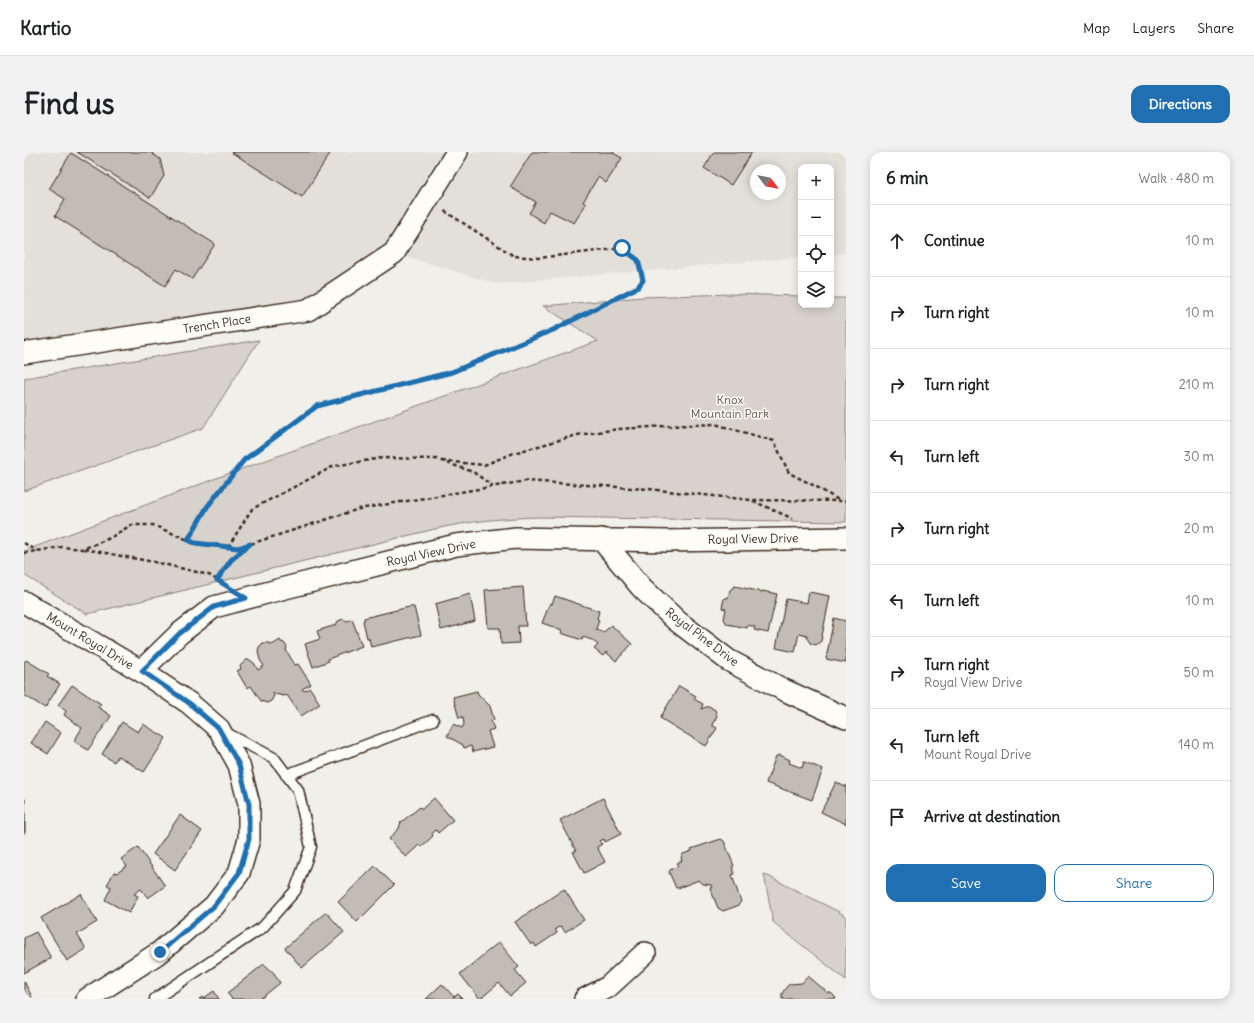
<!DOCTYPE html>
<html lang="en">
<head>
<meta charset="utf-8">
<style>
	body { margin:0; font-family:Delius,sans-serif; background:#f2f2f2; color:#202124 }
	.controls { position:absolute; right:12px; top:12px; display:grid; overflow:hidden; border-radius:8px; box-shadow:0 2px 10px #0003 }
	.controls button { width:36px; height:36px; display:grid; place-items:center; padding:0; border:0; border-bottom:1px solid #e0e0e0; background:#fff; color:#202124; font:20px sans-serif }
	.compass { position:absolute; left:726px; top:12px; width:36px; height:36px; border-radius:50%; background:#fff; box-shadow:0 2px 10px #0003; rotate:122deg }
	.stop { position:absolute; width:12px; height:12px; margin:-9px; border:3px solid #1f6fb2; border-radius:50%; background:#fff }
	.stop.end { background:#1f6fb2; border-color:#fff; box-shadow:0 1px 4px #0008 }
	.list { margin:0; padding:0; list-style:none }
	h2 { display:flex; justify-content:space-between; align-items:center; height:52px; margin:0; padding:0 16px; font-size:17px }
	h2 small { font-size:13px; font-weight:400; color:#757577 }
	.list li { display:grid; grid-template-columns:26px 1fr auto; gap:12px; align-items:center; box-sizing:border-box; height:72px; padding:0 16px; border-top:1px solid #e0e0e0 }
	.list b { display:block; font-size:15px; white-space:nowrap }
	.list p { margin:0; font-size:13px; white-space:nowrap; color:#757577 }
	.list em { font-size:13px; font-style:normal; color:#757577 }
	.actions { display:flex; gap:8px; padding:12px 16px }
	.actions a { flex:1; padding:9px 0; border:1px solid #1f6fb2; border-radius:12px; text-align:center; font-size:14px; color:#1f6fb2 }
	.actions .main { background:#1f6fb2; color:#fff }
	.icon { flex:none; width:22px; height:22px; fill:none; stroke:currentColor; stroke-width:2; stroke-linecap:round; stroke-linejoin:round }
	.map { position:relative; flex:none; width:822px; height:847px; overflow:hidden; border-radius:12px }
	header { display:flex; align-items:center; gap:24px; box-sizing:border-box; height:56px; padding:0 20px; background:#fff; border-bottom:1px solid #e0e0e0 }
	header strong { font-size:19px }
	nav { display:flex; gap:22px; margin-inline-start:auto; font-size:14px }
	.intro { display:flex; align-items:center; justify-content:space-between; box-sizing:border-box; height:96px; padding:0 24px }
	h1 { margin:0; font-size:28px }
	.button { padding:10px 18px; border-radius:12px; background:#1f6fb2; color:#fff; font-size:14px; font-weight:700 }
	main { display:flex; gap:24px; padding:0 24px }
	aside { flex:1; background:#fff; border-radius:12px; box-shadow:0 2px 10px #0003 }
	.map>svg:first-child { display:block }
	.built { fill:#e3e0da; fill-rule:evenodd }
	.green { fill:#d7d2cc; stroke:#897e75 }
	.building { fill:#c1bcb4; stroke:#3b2a1e }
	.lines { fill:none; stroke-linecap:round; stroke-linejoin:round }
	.lane-casing { stroke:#3b2a1e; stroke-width:13 }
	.street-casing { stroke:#3b2a1e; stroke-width:24 }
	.path { stroke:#3b2a1e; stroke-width:2.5; stroke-dasharray:4 3; stroke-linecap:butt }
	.lane { stroke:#fdfcf7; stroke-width:10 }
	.street { stroke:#fdfcf7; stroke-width:21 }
	.route { stroke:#1f6fb2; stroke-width:5 }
	.labels { text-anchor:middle; stroke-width:3; stroke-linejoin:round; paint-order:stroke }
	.street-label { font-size:12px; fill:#3b2a1e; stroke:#fdfcf7 }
	.park-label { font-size:12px; fill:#62544a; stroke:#fdfcf7 }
</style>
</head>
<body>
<header>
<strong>Kartio</strong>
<nav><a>Map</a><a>Layers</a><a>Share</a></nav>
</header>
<div class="intro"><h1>Find us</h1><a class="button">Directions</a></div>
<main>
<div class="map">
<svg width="822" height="847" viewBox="0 0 822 847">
	<rect width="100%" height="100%" fill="#f1efea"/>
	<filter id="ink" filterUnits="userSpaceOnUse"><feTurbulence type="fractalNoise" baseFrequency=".025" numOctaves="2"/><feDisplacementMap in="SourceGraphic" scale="8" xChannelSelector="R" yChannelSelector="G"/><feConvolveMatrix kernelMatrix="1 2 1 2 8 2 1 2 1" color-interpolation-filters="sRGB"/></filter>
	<g filter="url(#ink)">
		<path class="built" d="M0,0H822V101L807,103V15H777V105L473,132L370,101L284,158L0,211ZM732,18H756V42H732Z"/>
		<path class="green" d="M707,142L777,144V153H807V146H822V370L516,365C480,366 446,369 411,377L63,462L0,423V399L198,324L574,189L519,154L618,145Z
			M235,188L179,276L0,339V226Z
			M740,722L817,761L822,765V828L749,770Z"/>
		<path class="building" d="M53,0H126L136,7L140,24L126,46Z
			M207,0H307L278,45Z
			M508,0H590L589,1L598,6L582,31L574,25L559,50L562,52L550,71L526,59L520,71L505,61L512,50L486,35Z
			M690,0H728L707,33L680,16Z
			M47,1L191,92L168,127L152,117L141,134L31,64L41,47L25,37Z
			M711,434L738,440V439L753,442L744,481L730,478L731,475L724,473L723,476L703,472L700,467L702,457L698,456L700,446H704L706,438Z
			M499,435L502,474H494L495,491L477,492L476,476H464L461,438Z
			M785,440L806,444L797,489L792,493L786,491L783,486V483L775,481L771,500L752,496L762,447L783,451Z
			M446,442L451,469L417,478L411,452Z
			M531,444L575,459L573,467L575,468L572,477L580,480L587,473L608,492L592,509L582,500L579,504L570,497L574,493L568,488L559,485L558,488L537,481L538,478L518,471L526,451L528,452Z
			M385,455H390L397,483L347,495L345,486H343L339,469H340V466Z
			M810,466L822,469V511L802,507Z
			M319,467L323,469L328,467L338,494L304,507L305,509L289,515L281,492L296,487L293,479L312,473L314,469Z
			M256,488L257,490L260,491L263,495L262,498L271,513L274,512L287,532L278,537L280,539L286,536L296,552L277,564L263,543L260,544L251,542L249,540L250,544L247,549L243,551L237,549L227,534L223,536L213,519L217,517L216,514L222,508H226L230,511L234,518L240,514L236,508L234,499L235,495L239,491H245L248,493Z
			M2,508L25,522L23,524L36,532L21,556L0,543V510Z
			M48,533L77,552L74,555L87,564L64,598L50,589L58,576L40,563L42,559L34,553Z
			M655,534L672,544L670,547L679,552L677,557L685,554L691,558L693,564L688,573L693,576L682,594L636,566Z
			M453,539L454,542L466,554L470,568L467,569L470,577L464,579L469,595L449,600L447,594L440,596L439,593L423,584L429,572L438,576L440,572L439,565L435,566L429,545Z
			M21,570L37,581L24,602L7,591Z
			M98,570L114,580L119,572L142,586L120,620L94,604L90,610L78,602Z
			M756,603L766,608L765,611L778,616L780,610L799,617L788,648L742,631L752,604H754Z
			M812,630L821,635L822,633V672L797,660Z
			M410,646L429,668L414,681L412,678L408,682L409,684L397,695L395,693L382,705L365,687L376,675L375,674L377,672L376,671L396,655L398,657Z
			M579,646L597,682L581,690L580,687L576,689L578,692L573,695L581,710L560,721L549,700L552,699L536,668Z
			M0,647H1V681H0Z
			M156,663L178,679L151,718L129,702Z
			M697,687L700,689L710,714L708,715L711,722L708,723L717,750L713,754L699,759L694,756L686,736L688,735L687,733L679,732L675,728L654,736H652L645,720L646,718L654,714L653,711L658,709L657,705L659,702L668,699L667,697Z
			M114,695L141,734L124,746L117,737L111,741L110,742L114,744L105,761L81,748L87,735L83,733L90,720L93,721L103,714L97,707Z
			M351,714L370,733L333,770L314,750Z
			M540,737L560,768L541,780L537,774L531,777L533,781L512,795L510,791L507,793L491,770Z
			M57,742L73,770L53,782L62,797L43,809L17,766Z
			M302,760L320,780L278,816L261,796Z
			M12,780L27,806L0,821V786Z
			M475,790L495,815L491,818L502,831L486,844L475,831L456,847L436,822Z
			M240,812L250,821L256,831L236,847H208L203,841Z
			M784,824L804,841H807L811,845L812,847H758V841L765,832L778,831Z
			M0,829L8,845L4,847H0Z
			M418,832L430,845L434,842L439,847H402Z
			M190,839L195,847H175L179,845L180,846Z"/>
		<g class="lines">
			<g class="lane-casing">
				<path id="lane" d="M262,623L409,568
					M131,847L239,775L271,739L287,695L274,638L250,606L200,580"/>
			</g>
			<g class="street-casing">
				<path id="street" d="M0,201L284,158L370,101L433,0
					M577,387L618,436L653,469L704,508L760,538L822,566
					M0,450L117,519L165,551L195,577L215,613L225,652V687L215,721L190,754L136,800L63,847
					M117,519L155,482L190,455L261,436L432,393L492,386L642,389L822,386
					M561,847L584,835L621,801"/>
			</g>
			<path class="path" d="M418,309L460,313L490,301L553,283L595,277L642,274L691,272L750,289L765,321L791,334L816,349
				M729,349L765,365L768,367
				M163,388L183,355L220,308L293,254L428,220L529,178L614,135L619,129L614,108L598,96L514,106L490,104L419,58
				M0,391L13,399
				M204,395L228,357L310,314L358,306L412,307L449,320L469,334
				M60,397L135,411L185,423L200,432
				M0,401L38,395L59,397L86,386L107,373H129L171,391L214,396L335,357L502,329L624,337L727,348L822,349
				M193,428L207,408L225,393"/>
			<use href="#lane" class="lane"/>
			<use href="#street" class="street"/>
		</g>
	</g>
	<g class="lines" filter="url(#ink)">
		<path class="route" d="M136,800L190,754L215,721L225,687V652L215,613L195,577L165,551L118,519L155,482L190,455L222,446L193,428L207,408L226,392L214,396L171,391L164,388L183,355L220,308L293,254L428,220L529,178L614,135L619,128L614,108L598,96"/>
	</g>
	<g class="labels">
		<g class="street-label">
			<text transform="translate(193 172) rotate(-9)" y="4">Trench Place</text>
			<text transform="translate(729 387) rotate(-1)" y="4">Royal View Drive</text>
			<text transform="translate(407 401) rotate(-12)" y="4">Royal View Drive</text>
			<text transform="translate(678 485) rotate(37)" y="4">Royal Pine Drive</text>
			<text transform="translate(66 489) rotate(31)" y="4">Mount Royal Drive</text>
		</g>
		<g class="park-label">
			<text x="706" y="252">Knox<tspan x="706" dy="14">Mountain Park</tspan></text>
		</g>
	</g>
</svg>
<div class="controls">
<button>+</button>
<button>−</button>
<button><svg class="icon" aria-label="locate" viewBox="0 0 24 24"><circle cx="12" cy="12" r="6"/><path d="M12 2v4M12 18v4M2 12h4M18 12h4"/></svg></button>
<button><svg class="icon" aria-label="layers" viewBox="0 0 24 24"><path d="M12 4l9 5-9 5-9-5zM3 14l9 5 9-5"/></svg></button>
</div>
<svg class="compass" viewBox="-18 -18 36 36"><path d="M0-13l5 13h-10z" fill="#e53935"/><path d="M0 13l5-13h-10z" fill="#757577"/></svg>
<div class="stop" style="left:598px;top:96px"></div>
<div class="stop end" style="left:136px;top:800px"></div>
</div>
<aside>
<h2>6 min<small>Walk · 480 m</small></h2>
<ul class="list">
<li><svg class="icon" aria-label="ahead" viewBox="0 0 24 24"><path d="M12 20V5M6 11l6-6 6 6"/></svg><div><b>Continue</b></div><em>10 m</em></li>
<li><svg class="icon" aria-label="right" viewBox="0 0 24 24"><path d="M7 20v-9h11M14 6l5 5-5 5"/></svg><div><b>Turn right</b></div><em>10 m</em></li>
<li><svg class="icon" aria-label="right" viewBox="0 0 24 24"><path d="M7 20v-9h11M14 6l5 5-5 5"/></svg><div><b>Turn right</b></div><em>210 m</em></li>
<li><svg class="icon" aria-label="left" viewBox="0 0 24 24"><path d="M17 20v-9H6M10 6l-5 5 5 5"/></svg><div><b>Turn left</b></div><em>30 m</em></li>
<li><svg class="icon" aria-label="right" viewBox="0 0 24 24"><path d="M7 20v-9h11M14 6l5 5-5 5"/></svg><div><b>Turn right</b></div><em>20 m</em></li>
<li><svg class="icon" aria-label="left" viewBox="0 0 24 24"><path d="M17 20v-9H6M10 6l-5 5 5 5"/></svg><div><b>Turn left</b></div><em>10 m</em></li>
<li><svg class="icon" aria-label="right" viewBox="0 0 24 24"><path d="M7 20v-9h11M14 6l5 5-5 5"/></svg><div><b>Turn right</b><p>Royal View Drive</p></div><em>50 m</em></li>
<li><svg class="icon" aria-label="left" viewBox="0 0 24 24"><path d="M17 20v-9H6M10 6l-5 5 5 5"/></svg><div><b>Turn left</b><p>Mount Royal Drive</p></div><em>140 m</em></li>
<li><svg class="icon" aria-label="arrive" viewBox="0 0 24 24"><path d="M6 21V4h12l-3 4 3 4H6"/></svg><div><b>Arrive at destination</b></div></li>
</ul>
<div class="actions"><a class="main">Save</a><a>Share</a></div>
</aside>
</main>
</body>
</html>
